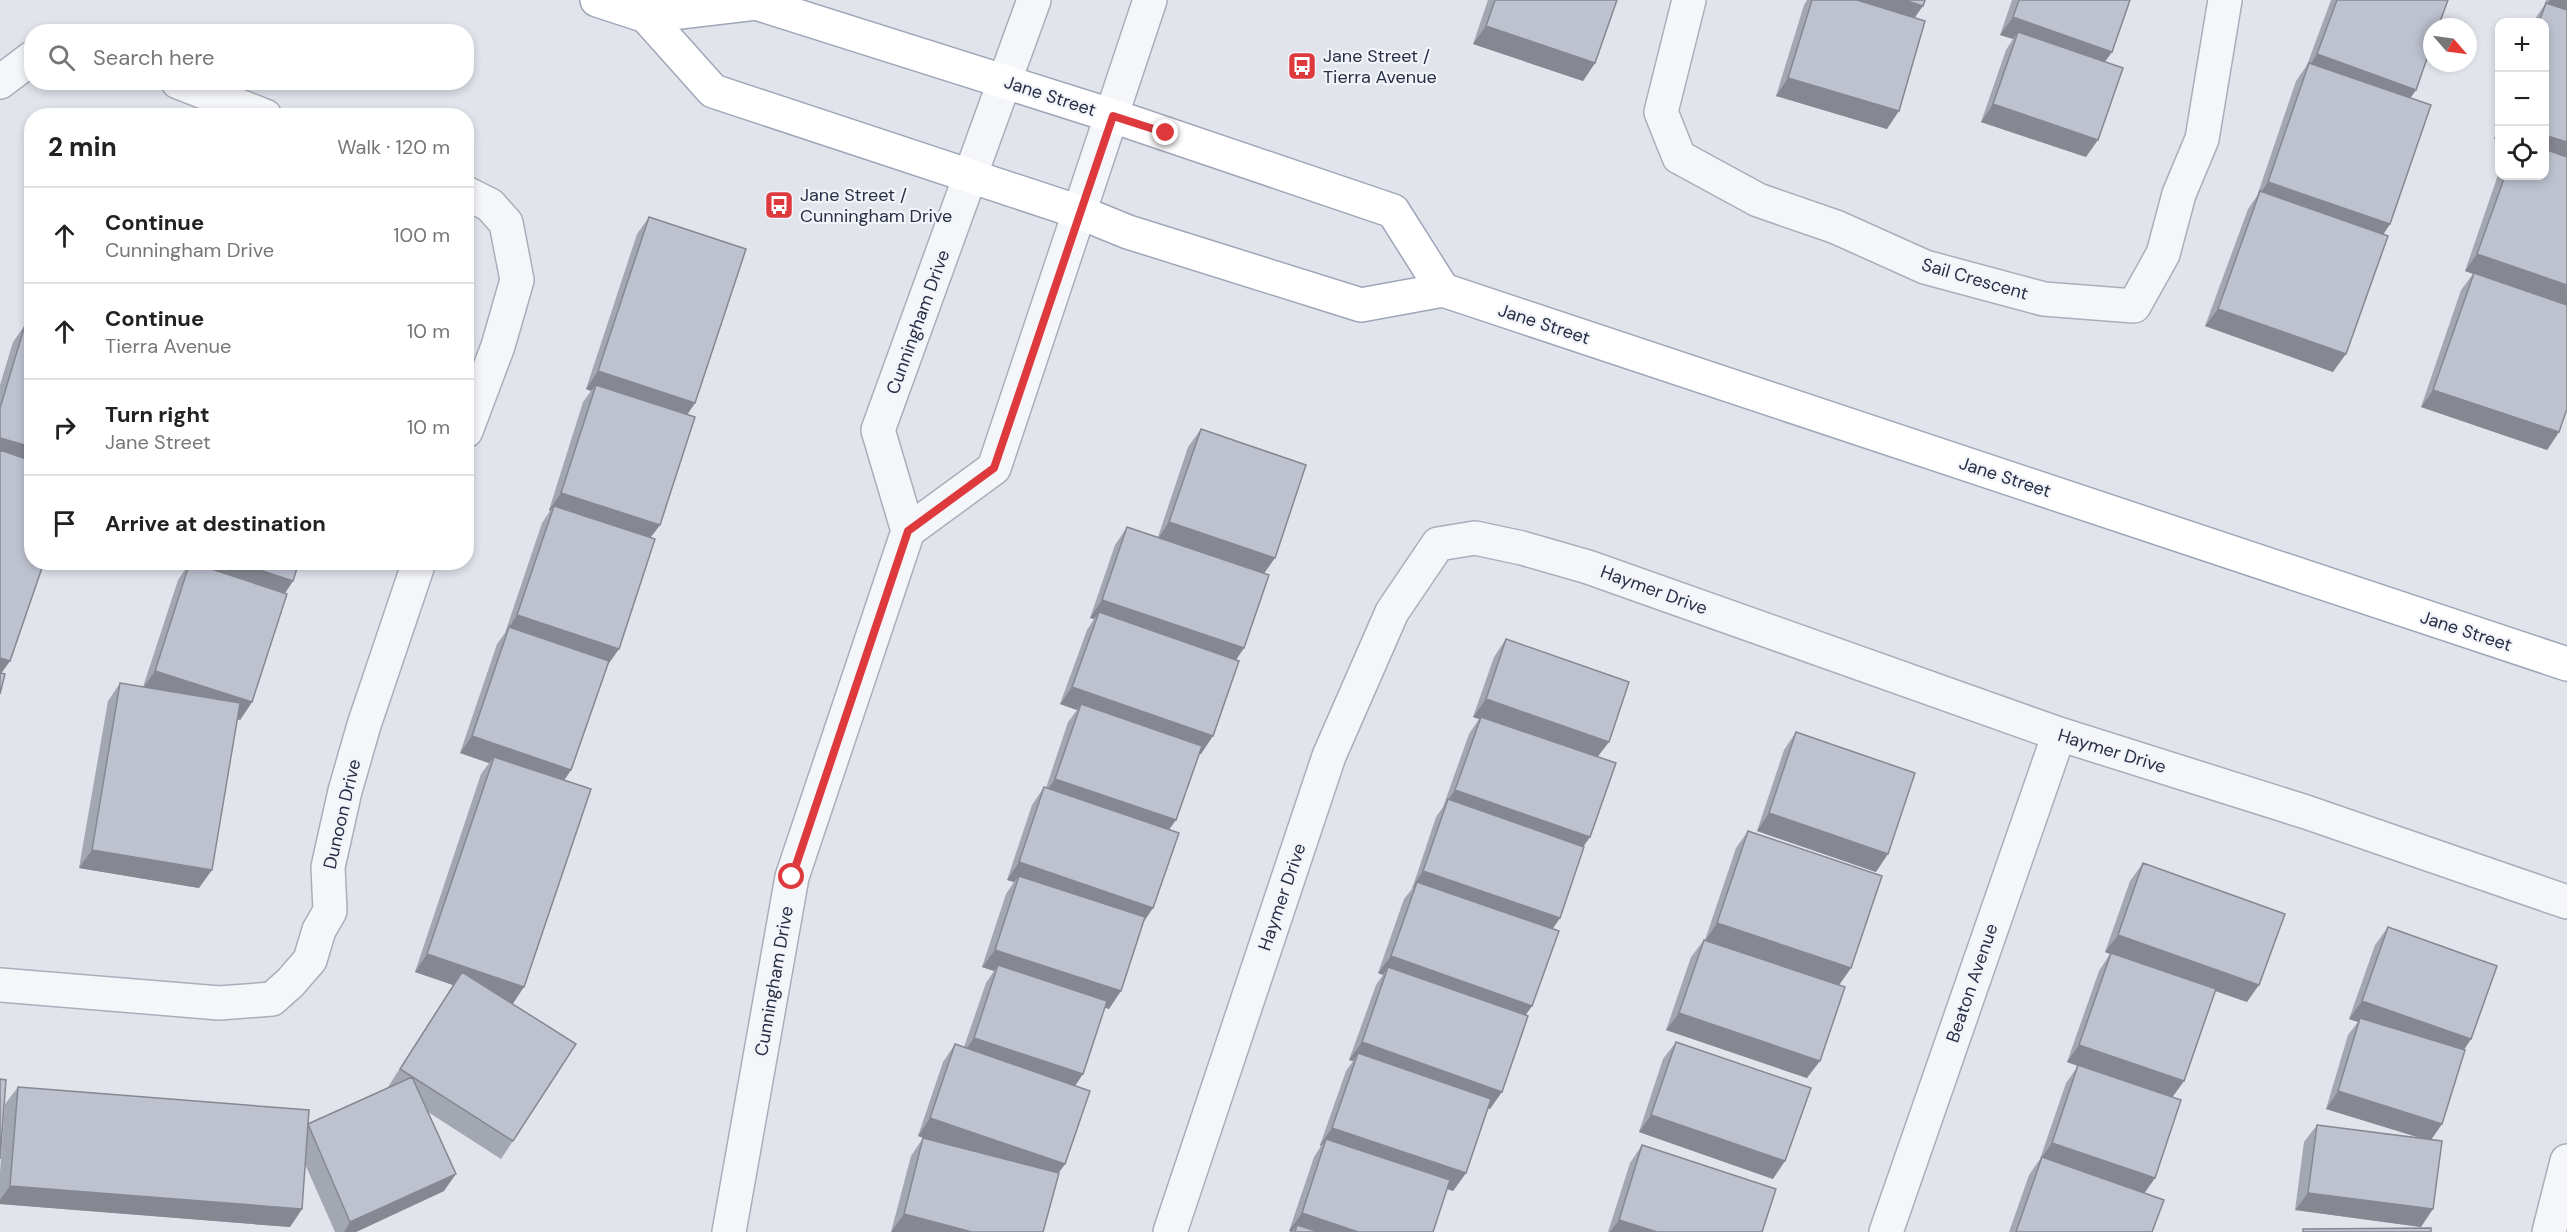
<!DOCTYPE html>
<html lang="en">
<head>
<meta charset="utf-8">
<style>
	body { margin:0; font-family:"DM Sans",sans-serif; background:#f6f6f6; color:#222 }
	.controls { position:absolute; right:18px; top:18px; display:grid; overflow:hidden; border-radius:12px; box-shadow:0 3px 9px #0003 }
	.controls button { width:54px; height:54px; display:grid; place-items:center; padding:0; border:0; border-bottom:2px solid #e0e0e0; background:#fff; color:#222; font:30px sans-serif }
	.compass { position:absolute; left:2423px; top:18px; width:54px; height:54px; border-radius:50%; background:#fff; box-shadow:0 3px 9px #0003; rotate:118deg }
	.stop { position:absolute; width:18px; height:18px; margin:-14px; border:4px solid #de3a3e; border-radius:50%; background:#fff }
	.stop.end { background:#de3a3e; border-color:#fff; box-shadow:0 2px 6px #0008 }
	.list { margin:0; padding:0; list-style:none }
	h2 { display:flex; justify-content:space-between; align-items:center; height:78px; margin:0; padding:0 24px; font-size:26px }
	h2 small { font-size:20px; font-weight:400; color:#767676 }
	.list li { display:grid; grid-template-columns:39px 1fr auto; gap:18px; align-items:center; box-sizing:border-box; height:96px; padding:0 24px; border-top:2px solid #e0e0e0 }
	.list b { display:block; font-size:22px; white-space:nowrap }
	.list p { margin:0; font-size:20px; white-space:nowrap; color:#767676 }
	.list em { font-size:20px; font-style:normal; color:#767676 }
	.icon { flex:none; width:33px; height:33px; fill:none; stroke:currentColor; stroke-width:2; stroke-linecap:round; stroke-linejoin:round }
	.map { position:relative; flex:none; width:2567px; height:1232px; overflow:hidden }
	.search { position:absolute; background:#fff; box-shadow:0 3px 9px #0003; left:24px; top:24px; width:450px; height:66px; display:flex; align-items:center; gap:15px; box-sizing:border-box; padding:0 21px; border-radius:24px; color:#767676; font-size:22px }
	.panel { position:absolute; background:#fff; box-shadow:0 3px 9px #0003; left:24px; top:108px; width:450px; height:462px; border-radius:24px }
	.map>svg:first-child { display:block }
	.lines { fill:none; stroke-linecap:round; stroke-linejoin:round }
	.minor-casing { stroke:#aaaeba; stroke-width:36 }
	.major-casing { stroke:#9fa6b9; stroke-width:36 }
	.minor { stroke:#f5f6f9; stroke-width:33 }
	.major { stroke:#fff; stroke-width:33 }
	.wall { fill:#a3a7b2 }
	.shaded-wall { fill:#858891 }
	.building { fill:#bec2cf; stroke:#858891; stroke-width:1.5 }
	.route { stroke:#de3a3e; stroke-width:8 }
	.labels { text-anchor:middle; stroke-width:4.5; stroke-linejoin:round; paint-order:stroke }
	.poi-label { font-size:18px; fill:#272f46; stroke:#f2f4f9; text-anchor:start }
	.street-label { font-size:18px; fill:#272f46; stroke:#f2f4f9 }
</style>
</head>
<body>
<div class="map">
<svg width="2567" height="1232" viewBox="0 0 2567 1232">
	<rect width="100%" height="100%" fill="#e2e4ec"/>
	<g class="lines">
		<g class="minor-casing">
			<path id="minor" d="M1689,0L1661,112L1679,157L1758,200L1836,227L1925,267L2044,299L2134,306L2163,254L2179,194L2202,139L2225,0
				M0,82L32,58
				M178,82L265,116
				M466,193L490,205L506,223L517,280L498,346L466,431
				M908,531L994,468L1150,0
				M0,985L219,1003L272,999L290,983L310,960L319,930L330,911L328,867L345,791L364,725L419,562
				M729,1232L792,877L908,531L878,430L1034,0
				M1170,1232L1329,756L1392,612L1438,544L1475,538L1522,548L1588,567L2059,734L2306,812L2567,902
				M1886,1232L2059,734
				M2549,1232L2567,1161"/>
		</g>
		<g class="major-casing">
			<path id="major" d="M597,0L646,16L756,3L1113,116L1393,211L1443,290
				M646,16L713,91L1079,212L1128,232L1361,305L1443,290L2567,664"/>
		</g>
		<use href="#minor" class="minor"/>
		<use href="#major" class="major"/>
	</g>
	<path class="wall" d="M1488,0H1617L1595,63L1583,81L1473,44Z
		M1807,0H1925L1915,17L1887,129L1776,96L1804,5Z
		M2012,0H2130L2112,52L2105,62L2086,157L1981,122L2006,50L2013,39L2000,35Z
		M2331,0H2448L2416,90L2410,98L2390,224L2383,235L2333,372L2205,326L2248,209L2257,196L2296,81L2307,65Z
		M2546,0H2567L2559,432L2547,450L2421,407L2461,290L2473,274L2465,271L2499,172V176H2544V22H2533L2545,4Z
		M2499,122V141L2494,139Z
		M649,217L695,403L687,414L660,525L650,538L619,649L607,666L571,770L564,780L513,1004V1141L501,1159L428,1112L444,1191L356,1232H335L305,1164L302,1209L290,1227L0,1204V1172L5,1104L18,1087L308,1124L389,1088L388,1087L453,985L415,972L481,774L489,763L460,753L497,644L505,633L542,523L550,511L549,510L583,402L591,391L586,389L637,234Z
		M25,325L10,661L1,673L0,694V385L13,342Z
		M1201,429L1264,574L1236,660L1201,754L1199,753L1169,830L1144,921L1109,1009L1105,1007L1075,1086L1065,1164L1058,1173L891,1232L911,1156L923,1138L931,1140L918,1136L943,1062L955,1044L964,1047L986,983L994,971L982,967L1006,894L1014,882L1007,880L1032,805L1044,787L1046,788L1068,722L1077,710L1060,704L1087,630L1094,619L1090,618L1115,545L1127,527L1158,537L1188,447Z
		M184,562H299L293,581L285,593L252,702L240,720L237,719L199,888L79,868L108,701L120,683L143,687L178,580L186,568L182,566Z
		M1506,639L1598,757L1590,837L1583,847L1560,918L1552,929L1532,1006L1525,1015L1490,1109H1488L1466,1173L1453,1191L1447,1189L1433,1232H1292L1289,1231L1314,1157L1321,1146L1320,1145L1346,1071L1353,1061L1349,1060L1376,985L1383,975L1378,973L1404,899L1412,889L1436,817L1443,807L1469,734L1479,719L1473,717L1494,657Z
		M1796,732L1876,872L1757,831L1784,750Z
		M1748,831L1851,968L1839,985L1807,1078L1666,1030L1691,957L1704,940H1705L1736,848Z
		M2143,863L2247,1002L2215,991L2184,1081L2172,1097L2155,1178L2144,1194L2152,1232H2009L2029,1175L2040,1159L2066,1083L2078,1066L2067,1062L2099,971L2110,954L2105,952L2130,881Z
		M2388,927L2471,1039L2464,1050L2442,1124L2431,1140L2421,1227L2295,1210L2304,1142L2317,1125L2421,1138L2326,1109L2348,1035L2358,1022L2349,1019L2375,945Z
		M1676,1042L1773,1179L1639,1132L1663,1059Z
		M1642,1145L1762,1232H1608L1630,1163Z"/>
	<path class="shaded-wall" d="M1840,0H1904L1923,6L1910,24Z
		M2550,0H2567V18L2543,10Z
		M2013,17L2112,52L2099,69L2018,32L2013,39L2000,35Z
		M1486,26L1595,63L1583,81L1473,44Z
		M2317,54L2416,90L2404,107L2307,69Z
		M1788,78L1899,111L1887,129L1776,96Z
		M1993,104L2098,140L2086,157L1981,122Z
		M2499,131V141L2494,139Z
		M2544,135L2567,142V164L2544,157Z
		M2268,182L2390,224L2378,242L2259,195Z
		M2477,254L2567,285V307L2465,271Z
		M2218,309L2346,354L2333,372L2205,326Z
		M598,371L695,403L683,421L596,385L591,391L586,389Z
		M2433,390L2559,432L2547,450L2421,407Z
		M0,438L32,447V468L0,459Z
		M561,493L660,525L647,542L554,506L550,511L549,510Z
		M1169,522L1275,558L1263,575L1157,540Z
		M185,562H190L186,568L182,566Z
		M190,562H236L293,581L281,599Z
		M1102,600L1244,648L1232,666L1099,612L1094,619L1090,618Z
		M517,615L619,649L606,667L509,627L505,633Z
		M0,658L10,661L0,675Z
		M155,671L252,702L240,720L143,688Z
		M1072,687L1213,736L1201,754L1078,711L1081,704L1077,710L1060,704Z
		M1486,699L1609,742L1596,759L1481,717L1479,719L1473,717Z
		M472,736L571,770L559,788L494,757L489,763L460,753Z
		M1055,779L1176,820L1164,837L1043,796Z
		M1455,790L1590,837L1578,854L1448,800Z
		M1769,813L1888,854L1876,872L1757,831Z
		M92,850L212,870L199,888L79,868Z
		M1019,862L1153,908L1141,926L1019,876L1014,882L1007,880Z
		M1423,871L1560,918L1548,936L1417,882L1411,889Z
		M1717,923L1851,968L1839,985L1705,941Z
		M2118,935L2259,985L2247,1002L2105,952Z
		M995,950L1121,991L1109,1009L996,972L998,965L994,971L982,967Z
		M427,954L524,987L512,1005L462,972L453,985L415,972Z
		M1391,956L1532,1006L1520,1023L1388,967L1383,975L1378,973Z
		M2362,1001L2471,1039L2459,1057L2360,1018L2358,1022L2349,1019Z
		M1679,1013L1820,1061L1807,1078L1666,1030Z
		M974,1038L1083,1074L1071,1092L962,1055Z
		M1362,1042L1502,1092L1490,1109L1355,1062L1358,1053L1353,1061L1349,1060Z
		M2079,1045L2184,1081L2171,1099L2067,1062Z
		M2338,1091L2442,1124L2430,1141L2326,1109Z
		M1651,1115L1785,1161L1773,1179L1639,1132Z
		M930,1118L1065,1164L1052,1182L918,1136Z
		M1332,1128L1466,1173L1453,1191L1324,1147L1326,1139L1321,1146L1320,1145Z
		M2052,1143L2155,1178L2142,1196L2041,1158Z
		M456,1174L444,1191L356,1232H344L350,1222Z
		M10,1186L302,1209L290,1227L0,1204V1200Z
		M2308,1193L2433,1209L2421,1227L2295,1210Z
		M1302,1213L1358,1232H1295L1297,1225L1292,1232L1289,1231Z
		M904,1214L972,1232H891Z
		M1619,1220L1657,1232H1610Z"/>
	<path class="building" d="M1495,0H1617L1595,63L1486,26Z
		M1812,0H1857L1925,21L1899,111L1788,78Z
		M1904,0H1925L1923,6Z
		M2019,0H2130L2112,52L2013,17Z
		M2337,0H2448L2438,27H2432V44L2416,90L2317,54Z
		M2546,3L2567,10V142L2544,135V22H2539Z
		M2018,32L2123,68L2098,140L1993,104Z
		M2309,63L2431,105L2390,224L2268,182Z
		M2544,149L2567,157V285L2477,254L2505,176H2544Z
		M2260,191L2388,236L2346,354L2218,309Z
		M649,217L746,249L695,403L598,371Z
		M2474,273L2567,305V409L2559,432L2433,390Z
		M25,325L32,327V447L0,438V408Z
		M596,385L695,417L660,525L561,493Z
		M1201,429L1306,465L1275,558L1169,522Z
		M0,450L32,461V562H44L10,661L0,658Z
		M554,506L655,539L619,649L517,615Z
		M1127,527L1269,575L1244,648L1102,600Z
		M190,562L287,594L252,702L155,671Z
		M236,562H299L293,581Z
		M1099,612L1239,661L1213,736L1072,687Z
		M509,627L609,661L571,770L472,736Z
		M1506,639L1629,682L1609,742L1486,699Z
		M0,673L5,674L0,694Z
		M120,683L240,703L212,870L92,850Z
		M1081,704L1202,746L1176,820L1055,779Z
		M1481,717L1616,763L1590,837L1455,790Z
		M1796,732L1915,773L1888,854L1769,813Z
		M494,757L591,789L524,987L427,954Z
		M1044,787L1179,833L1153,908L1019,862Z
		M1448,799L1584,847L1560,918L1423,871Z
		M1748,831L1882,876L1851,968L1717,923Z
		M2143,863L2285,914L2259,985L2118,935Z
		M1019,876L1145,917L1121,991L995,950Z
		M1417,882L1559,931L1532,1006L1391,956Z
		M2388,927L2497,966L2471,1039L2362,1001Z
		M1704,940L1845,987L1820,1061L1679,1013Z
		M2111,953L2216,989L2184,1081L2079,1045Z
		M998,965L1107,1001L1083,1074L974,1038Z
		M1388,967L1528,1016L1502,1092L1362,1042Z
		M462,972L576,1044L513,1141L400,1069Z
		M2360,1018L2465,1050L2442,1124L2338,1091Z
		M1676,1042L1811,1088L1785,1161L1651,1115Z
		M955,1044L1090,1091L1065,1164L930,1118Z
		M1358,1053L1491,1099L1466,1173L1332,1128Z
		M2078,1065L2181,1100L2155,1178L2052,1143Z
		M412,1077L456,1174L350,1222L308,1124Z
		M0,1079L6,1080L0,1159Z
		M18,1087L309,1110L302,1209L10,1186Z
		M2317,1125L2442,1141L2433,1209L2308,1193Z
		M923,1138L1059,1173L1043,1232H972L904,1214Z
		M1326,1139L1450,1180L1433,1232H1358L1302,1213Z
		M1642,1145L1776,1189L1762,1232H1657L1619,1220Z
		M2042,1157L2164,1200L2152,1232H2016Z
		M1297,1225L1319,1232H1295Z
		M2431,1228V1232H2303V1229Z"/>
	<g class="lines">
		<path class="route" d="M792,877L908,531L994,468L1113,116L1166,133"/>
	</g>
	<defs>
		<g id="bus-square" transform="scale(1.5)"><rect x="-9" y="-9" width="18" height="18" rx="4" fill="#de3a3e" stroke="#f2f4f9"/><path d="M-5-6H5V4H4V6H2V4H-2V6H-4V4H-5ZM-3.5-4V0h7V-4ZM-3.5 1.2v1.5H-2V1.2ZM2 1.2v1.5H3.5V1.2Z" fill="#fff"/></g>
	</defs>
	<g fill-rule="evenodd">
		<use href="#bus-square" x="1302" y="66"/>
		<use href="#bus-square" x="779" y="205"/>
	</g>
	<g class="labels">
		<g class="poi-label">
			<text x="1323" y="62">Jane Street /<tspan x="1323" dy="21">Tierra Avenue</tspan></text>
			<text x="800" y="201">Jane Street /<tspan x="800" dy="21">Cunningham Drive</tspan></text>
		</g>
		<g class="street-label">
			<text transform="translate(1050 96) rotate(18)" y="6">Jane Street</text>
			<text transform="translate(1975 279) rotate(16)" y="6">Sail Crescent</text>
			<text transform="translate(918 322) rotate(-70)" y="6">Cunningham Drive</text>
			<text transform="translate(1544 324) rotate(18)" y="6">Jane Street</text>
			<text transform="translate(2005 477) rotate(18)" y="6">Jane Street</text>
			<text transform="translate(1654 590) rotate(20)" y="6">Haymer Drive</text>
			<text transform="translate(2466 631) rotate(18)" y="6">Jane Street</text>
			<text transform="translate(2112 751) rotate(17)" y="6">Haymer Drive</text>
			<text transform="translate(342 814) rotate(-77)" y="6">Dunoon Drive</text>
			<text transform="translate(1282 897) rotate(-71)" y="6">Haymer Drive</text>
			<text transform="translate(774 981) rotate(-80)" y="6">Cunningham Drive</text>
			<text transform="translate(1972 983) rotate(-71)" y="6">Beaton Avenue</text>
		</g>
	</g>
</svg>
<div class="controls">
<button>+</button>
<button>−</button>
<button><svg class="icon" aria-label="locate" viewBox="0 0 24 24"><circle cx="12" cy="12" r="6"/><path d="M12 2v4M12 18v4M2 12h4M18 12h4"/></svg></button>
</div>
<svg class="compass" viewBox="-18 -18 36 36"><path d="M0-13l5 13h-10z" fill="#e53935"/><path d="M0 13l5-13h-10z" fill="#767676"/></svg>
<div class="stop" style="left:792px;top:877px"></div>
<div class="stop end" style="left:1166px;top:133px"></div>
<div class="search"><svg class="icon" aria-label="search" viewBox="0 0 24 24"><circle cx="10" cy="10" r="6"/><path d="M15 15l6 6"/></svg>Search here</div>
<section class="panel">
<h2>2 min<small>Walk · 120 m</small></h2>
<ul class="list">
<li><svg class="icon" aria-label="ahead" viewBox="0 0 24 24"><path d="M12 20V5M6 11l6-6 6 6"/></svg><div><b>Continue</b><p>Cunningham Drive</p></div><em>100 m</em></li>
<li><svg class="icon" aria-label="ahead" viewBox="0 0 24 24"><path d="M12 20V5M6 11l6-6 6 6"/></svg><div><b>Continue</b><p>Tierra Avenue</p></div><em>10 m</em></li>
<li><svg class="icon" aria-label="right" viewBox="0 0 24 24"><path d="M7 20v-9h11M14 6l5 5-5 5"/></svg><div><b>Turn right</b><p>Jane Street</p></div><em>10 m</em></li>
<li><svg class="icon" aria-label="arrive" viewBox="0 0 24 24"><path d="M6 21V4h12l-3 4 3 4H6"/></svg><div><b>Arrive at destination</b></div></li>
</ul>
</section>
</div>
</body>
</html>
